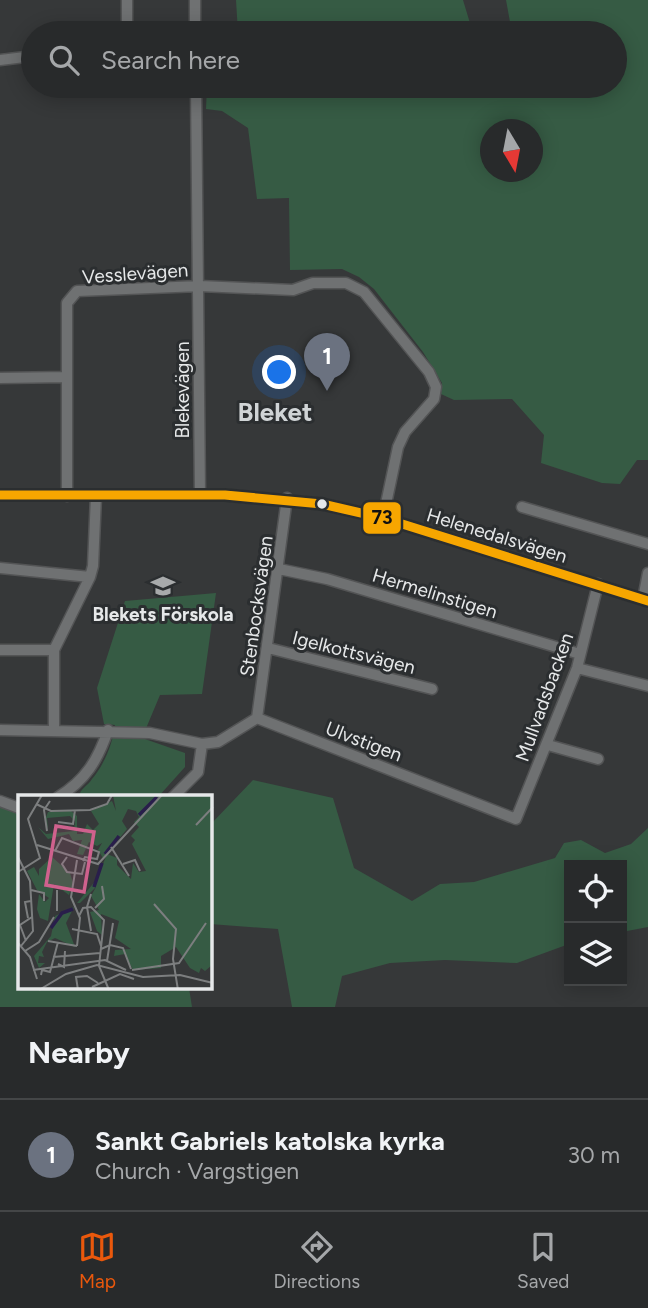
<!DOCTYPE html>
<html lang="en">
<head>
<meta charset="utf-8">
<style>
	body { margin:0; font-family:Figtree,sans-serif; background:#303233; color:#f1f3f6 }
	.controls { position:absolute; right:21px; bottom:21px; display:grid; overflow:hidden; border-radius:0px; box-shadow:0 4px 18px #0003 }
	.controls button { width:63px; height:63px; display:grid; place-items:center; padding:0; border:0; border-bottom:2px solid #444647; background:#282a2b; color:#f1f3f6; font:35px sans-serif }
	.compass { position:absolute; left:480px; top:119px; width:63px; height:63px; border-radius:50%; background:#282a2b; box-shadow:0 4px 18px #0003; rotate:170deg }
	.you { position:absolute; left:280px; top:373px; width:24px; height:24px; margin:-18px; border:5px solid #fff; border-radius:50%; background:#1a73e8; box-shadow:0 0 0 10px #1a73e833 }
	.badge { display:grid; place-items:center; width:46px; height:46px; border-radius:50%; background:#ea580c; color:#fff; font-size:23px; font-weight:700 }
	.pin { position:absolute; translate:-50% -58px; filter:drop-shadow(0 2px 4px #0008) }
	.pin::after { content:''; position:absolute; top:37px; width:24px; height:21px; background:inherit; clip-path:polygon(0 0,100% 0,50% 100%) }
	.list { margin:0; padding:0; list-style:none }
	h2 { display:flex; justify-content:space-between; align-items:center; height:91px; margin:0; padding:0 28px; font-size:30px }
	h2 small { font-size:23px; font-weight:400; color:#a5a7a9 }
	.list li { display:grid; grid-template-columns:46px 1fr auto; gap:21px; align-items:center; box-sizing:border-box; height:112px; padding:0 28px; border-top:2px solid #444647 }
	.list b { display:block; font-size:26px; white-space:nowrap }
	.list p { margin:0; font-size:23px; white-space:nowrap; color:#a5a7a9 }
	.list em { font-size:23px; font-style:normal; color:#a5a7a9 }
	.icon { flex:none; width:38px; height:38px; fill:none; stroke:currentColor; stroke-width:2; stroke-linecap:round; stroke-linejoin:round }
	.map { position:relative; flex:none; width:648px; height:1007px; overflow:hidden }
	.search { position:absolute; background:#282a2b; box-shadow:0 4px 18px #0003; left:21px; right:21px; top:21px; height:77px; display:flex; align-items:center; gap:18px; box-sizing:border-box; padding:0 24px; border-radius:38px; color:#a5a7a9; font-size:26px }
	.sheet { height:203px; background:#282a2b }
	nav { display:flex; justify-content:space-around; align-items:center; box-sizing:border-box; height:98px; border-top:2px solid #444647; background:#282a2b; font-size:19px; color:#a5a7a9 }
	nav a { display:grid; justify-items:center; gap:4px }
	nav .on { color:#ea580c }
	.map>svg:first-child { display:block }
	.green { fill:#365b44; fill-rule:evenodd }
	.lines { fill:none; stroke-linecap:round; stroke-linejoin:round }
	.minor-casing { stroke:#535455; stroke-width:13 }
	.minor { stroke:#6f7172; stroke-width:10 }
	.bus-1-casing { stroke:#2b2e30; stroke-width:14 }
	.bus-1 { stroke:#f7a600; stroke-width:9 }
	.bus-dot { fill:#e6e8e9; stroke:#2b2e30; stroke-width:2.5 }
	.labels { text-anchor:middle; stroke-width:6; stroke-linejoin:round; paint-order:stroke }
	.street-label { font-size:19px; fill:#e6e8e9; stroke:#2b2e30 }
	.poi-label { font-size:19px; font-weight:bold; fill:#e6e8e9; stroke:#2b2e30 }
	.district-label { font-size:26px; font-weight:bold; fill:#d0d4d6; stroke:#2b2e30 }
	.inset-river { fill:none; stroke:#291e4b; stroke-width:3.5 }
	.inset-road { fill:none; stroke:#7c7e7f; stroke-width:2 }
	.view { fill:#cf618d; fill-opacity:0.15; stroke:#cf618d; stroke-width:3.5 }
	.inset-edge { fill:none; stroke:#e6e8e9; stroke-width:3.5 }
	.line-badge { stroke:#2b2e30; stroke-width:2.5 }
	.pale-badge-label { font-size:19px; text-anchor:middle; font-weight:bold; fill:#111 }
</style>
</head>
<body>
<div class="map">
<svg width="648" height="1007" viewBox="0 0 648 1007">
	<rect width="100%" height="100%" fill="#363839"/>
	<path class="green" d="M236,0H463L473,33H238Z
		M506,0H648V460H637L620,484L602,483L541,463L544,435L512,399L454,400L441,394L442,383L423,352L374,289L359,277L342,269L290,270L289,198L257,199L248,128L222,111L206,109L207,86H615V33H512ZM490,130H532V172H490Z
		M216,593L202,694L160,695L142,738L185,753V767L158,797H79C80,788 87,787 92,779C104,765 113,743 115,725L104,724L97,688L125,601Z
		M253,780L333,798L354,868L412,901L440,884L474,882L555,858L564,843L581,840L605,853L631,844L648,828V927L622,932V865H569V944L517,963L445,960L390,963L342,976L335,1007H292L278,929L210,924V825Z
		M0,806L19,814V988H189L192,1007H0Z"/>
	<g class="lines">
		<g class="minor-casing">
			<path id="minor" d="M127,0V33
				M195,33V0
				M0,60L33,56
				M196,86L200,495
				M0,378L66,377
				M0,495H225L322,504L383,518L648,601
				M67,496V303L77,291L200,286L293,290L313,283H346L364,292L429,372L436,387L434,399L405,432L398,447L383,518
				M522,507L648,544
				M0,568L90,577L93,566L96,496
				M279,569L327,579L580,654
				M643,599L648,573
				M268,648L432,689
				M0,650H54
				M577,668L648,686
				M257,718L287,498
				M54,729V650L90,577
				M0,730L150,733L202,744L218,742L257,718L516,819L577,668L598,584
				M548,745L598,759
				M58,797C85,781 98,760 108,730
				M173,797L198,772L202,744
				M0,801L19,808"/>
		</g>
		<use href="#minor" class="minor"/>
		<g class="bus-1-casing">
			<path id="bus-1" d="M0,495H225L322,504L383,518L648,601"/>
		</g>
		<use href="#bus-1" class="bus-1"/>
	</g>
	<defs>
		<g id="school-bare" transform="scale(1.89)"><path d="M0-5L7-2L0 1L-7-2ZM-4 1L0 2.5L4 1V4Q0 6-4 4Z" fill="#a8aaab" stroke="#2b2e30" stroke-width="2.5" paint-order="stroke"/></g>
	</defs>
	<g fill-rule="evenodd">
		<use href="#school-bare" x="163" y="586"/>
	</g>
	<circle class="bus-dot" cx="322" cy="504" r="6"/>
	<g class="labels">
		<g class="street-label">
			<text transform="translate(135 273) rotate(-4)" y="7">Vesslevägen</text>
			<text transform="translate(182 390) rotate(-90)" y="7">Blekevägen</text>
			<text transform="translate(497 535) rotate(17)" y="7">Helenedalsvägen</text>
			<text transform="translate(435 593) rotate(17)" y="7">Hermelinstigen</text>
			<text transform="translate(256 606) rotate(-82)" y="7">Stenbocksvägen</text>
			<text transform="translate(354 652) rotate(14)" y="7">Igelkottsvägen</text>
			<text transform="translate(544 697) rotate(-70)" y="7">Mullvadsbacken</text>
			<text transform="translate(364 741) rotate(21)" y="7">Ulvstigen</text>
		</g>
		<g class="poi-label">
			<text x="163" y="621">Blekets Förskola</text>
		</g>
		<g class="district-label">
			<text x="275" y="421">Bleket</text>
		</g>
	</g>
	<g transform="translate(18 795)">
		<rect width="194" height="194" fill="#363839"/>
		<path d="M95,0H143L134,10L145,0H194V170L187,176L183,173L181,178L172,173L158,152L143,161V173L115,175L107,159L96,161L97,155L113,154L97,143L101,126L83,119L84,140L79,136L72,117L81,115L73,101L78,92L62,108H59L79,84L89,59L99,63V70L113,84L115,68L121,77L128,76L114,49L117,45L113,41L121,32L116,27L121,22L118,16L110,14L104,26L109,34L85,63L80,55L84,48L79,51L71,47L65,60L59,59L64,45L55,46L51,39L30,44L20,32L28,39L56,36L57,26L52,21L29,23L30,34L27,25L30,17L53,16L59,21V39H65L69,29L75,35L81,29L73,16L94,6L98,16ZM34,62L52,78L55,88L51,100L36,89L30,126L22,123L19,114L21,99L27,107L31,103L19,95L9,76L16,72L21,81V74ZM56,112L48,128L57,152L37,143L29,147L24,157L26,162L21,161L20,168H27L21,173L16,161L33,141L37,121Z" fill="#365b44"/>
		<path class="inset-river" d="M121,20L139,2M87,59L101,41M76,92L84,68M33,133L44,118L55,114"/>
		<path class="inset-road" d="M18,9L33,16L72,15L89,9L94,0M40,27L55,29L57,15M178,30L195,12M29,36L26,15L32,6M19,50L80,69L144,0M93,52L111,81M37,56L44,43L81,57L79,64L67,62L65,66M0,62L12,86L15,136L3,151M49,62L44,69L49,77L64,79L67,67M59,65L53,102L62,123L59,151M105,69L117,65L122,76M0,77L22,63L10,24L24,0M13,95L26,98V106M136,109L158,134L155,164L160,195M77,113L86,104L84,91M39,116V95M61,121L65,113L73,112L86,125L81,171L91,195M10,123L7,107L13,106M54,134L79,139L83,151M73,136L69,112L73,99M8,146L2,130L14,122M30,146L59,151M0,148L12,162L19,184M83,154L92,150L105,153L113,174M7,156L21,147L36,122M35,162L82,158M89,166L95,128M40,169L46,172L47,156M15,175L87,165L108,175M114,175L161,168L188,128M23,180L24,175L32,177L40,147M74,192L102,179L116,184M21,195L48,179L79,170L125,182L162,180L195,188M60,195L58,182L69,181L80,188"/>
		<path class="view" d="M38,31L76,37L66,97L28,90Z"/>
		<rect width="194" height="194" class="inset-edge"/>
	</g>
	<rect class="line-badge" x="362" y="501" width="40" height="34" rx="7" fill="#f7a600"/>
	<g class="pale-badge-label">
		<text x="382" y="524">73</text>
	</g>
</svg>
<div class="controls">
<button><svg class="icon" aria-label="locate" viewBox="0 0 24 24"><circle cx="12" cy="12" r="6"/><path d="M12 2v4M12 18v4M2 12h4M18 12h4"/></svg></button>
<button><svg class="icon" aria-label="layers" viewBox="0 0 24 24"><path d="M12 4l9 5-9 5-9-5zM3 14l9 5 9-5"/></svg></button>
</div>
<svg class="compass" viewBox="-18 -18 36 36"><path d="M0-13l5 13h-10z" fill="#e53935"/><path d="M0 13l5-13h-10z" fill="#a5a7a9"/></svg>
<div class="you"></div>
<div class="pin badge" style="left:327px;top:391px;background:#6b7280">1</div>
<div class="search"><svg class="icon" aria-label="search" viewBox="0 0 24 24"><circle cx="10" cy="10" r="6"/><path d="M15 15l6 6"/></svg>Search here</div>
</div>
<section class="sheet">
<h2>Nearby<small></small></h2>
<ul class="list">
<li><span class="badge" style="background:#6b7280">1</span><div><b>Sankt Gabriels katolska kyrka</b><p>Church · Vargstigen</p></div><em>30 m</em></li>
</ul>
</section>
<nav>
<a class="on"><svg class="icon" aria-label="map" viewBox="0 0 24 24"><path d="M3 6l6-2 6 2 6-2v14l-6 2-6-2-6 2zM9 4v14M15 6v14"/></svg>Map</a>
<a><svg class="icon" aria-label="directions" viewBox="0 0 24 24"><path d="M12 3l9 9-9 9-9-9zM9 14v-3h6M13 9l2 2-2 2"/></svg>Directions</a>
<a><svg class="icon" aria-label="saved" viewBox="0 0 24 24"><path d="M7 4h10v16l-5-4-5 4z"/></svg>Saved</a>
</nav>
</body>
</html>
